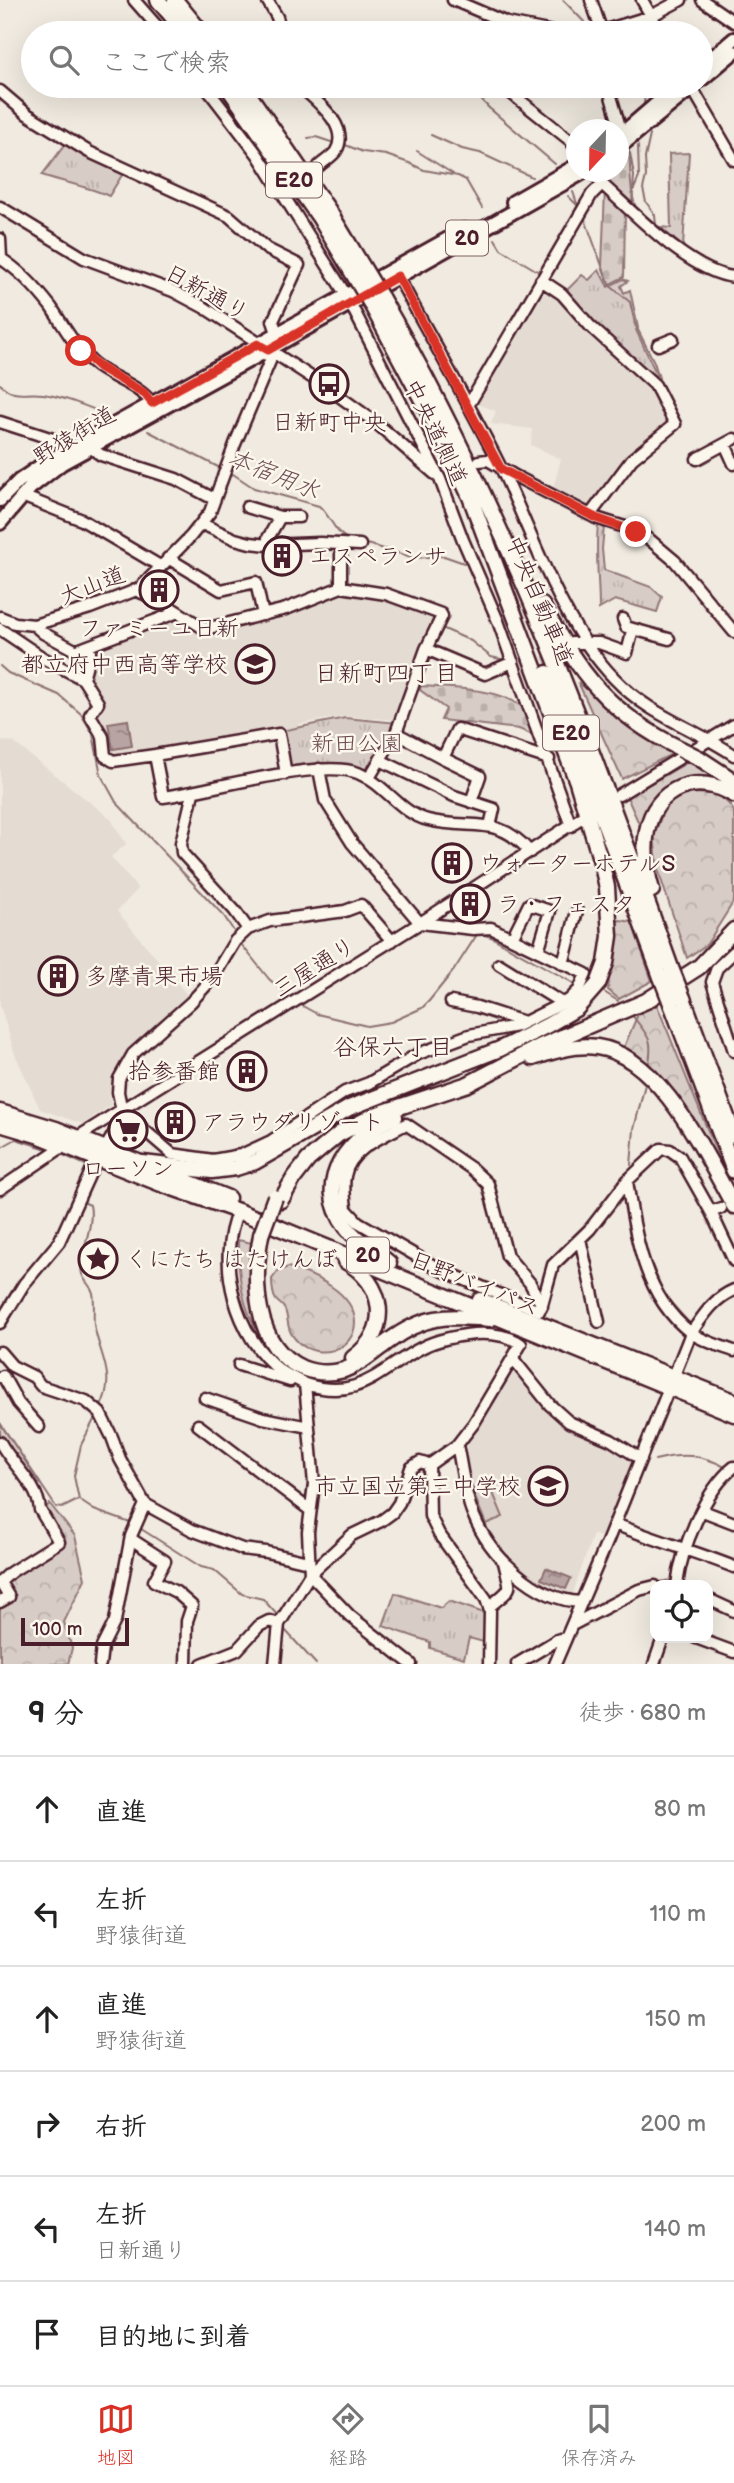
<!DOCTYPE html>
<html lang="ja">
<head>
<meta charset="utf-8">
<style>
	body { margin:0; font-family:"Balsamiq Sans","Klee One",sans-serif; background:#f2f2f2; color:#222 }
	.controls { position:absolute; right:21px; bottom:21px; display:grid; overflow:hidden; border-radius:14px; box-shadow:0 7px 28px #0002 }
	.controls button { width:63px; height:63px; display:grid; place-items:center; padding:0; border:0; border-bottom:2px solid #e0e0e0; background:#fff; color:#222; font:35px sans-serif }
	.compass { position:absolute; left:566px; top:119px; width:63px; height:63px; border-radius:50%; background:#fff; box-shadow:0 7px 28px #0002; rotate:202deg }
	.scale { position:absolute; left:21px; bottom:18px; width:108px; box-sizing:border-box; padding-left:7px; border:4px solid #4a1f2b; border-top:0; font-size:19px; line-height:24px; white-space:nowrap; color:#4a1f2b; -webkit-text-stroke:5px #fbf7ec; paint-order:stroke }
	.stop { position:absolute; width:21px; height:21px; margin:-16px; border:5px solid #d93025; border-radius:50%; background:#fff }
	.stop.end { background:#d93025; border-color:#fff; box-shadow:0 2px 7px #0008 }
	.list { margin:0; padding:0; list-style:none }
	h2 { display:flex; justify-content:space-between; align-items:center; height:91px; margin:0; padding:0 28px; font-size:30px }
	h2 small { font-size:23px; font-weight:400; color:#767676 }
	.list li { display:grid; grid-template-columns:46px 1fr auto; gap:21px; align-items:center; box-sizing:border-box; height:105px; padding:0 28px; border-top:2px solid #e0e0e0 }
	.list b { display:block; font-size:26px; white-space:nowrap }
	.list p { margin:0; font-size:23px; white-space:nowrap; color:#767676 }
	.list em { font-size:23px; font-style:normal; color:#767676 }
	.icon { flex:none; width:38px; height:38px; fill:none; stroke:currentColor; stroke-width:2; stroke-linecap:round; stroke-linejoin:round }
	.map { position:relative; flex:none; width:734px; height:1664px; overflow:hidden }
	.search { position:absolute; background:#fff; box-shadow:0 7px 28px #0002; left:21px; right:21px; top:21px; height:77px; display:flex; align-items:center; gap:18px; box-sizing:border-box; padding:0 24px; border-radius:38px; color:#767676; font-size:26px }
	.sheet { height:721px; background:#fff }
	nav { display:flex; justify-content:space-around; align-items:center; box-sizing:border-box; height:98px; border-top:2px solid #e0e0e0; background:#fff; font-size:19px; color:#767676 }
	nav a { display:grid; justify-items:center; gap:4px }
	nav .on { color:#d93025 }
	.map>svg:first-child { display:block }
	.built { fill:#e4dbd2 }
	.forest { fill:url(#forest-crowns); stroke:#917678; stroke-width:2 }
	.cemetery { fill:url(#cemetery-stones); stroke:#917678; stroke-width:2 }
	.park { fill:url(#park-tufts); stroke:#917678; stroke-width:2 }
	.pitch { fill:#d8ccc6; stroke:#917678; stroke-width:2 }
	.water { fill:url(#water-ripples); stroke:#8c6f72; stroke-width:2 }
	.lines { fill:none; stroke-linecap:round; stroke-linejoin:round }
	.stream { stroke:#8c6f72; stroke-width:2 }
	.minor-tunnel { stroke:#cfc1bc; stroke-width:10; stroke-dasharray:10 5; stroke-linecap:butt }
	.minor-casing { stroke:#4a1f2b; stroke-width:15 }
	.major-casing { stroke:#4a1f2b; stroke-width:18 }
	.highway-casing { stroke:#4a1f2b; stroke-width:19 }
	.minor { stroke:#fbf7ec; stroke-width:10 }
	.major { stroke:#fbf7ec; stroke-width:12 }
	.highway { stroke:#fbf7ec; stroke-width:14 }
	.highway-bridge-casing { stroke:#4a1f2b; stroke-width:19; stroke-linecap:butt }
	.highway-bridge { stroke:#fbf7ec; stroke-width:14 }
	.route { stroke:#d93025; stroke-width:9 }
	.labels { text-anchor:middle; stroke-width:5; stroke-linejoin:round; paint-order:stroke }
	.shield { fill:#fbf7ec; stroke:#7f6065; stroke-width:2 }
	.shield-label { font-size:21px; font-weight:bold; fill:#4a1f2b }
	.street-label { font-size:23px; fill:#4a1f2b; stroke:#fbf7ec }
	.poi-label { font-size:23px; fill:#4a1f2b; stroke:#fbf7ec; text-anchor:start }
	.park-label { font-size:23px; fill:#6e4a52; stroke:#fbf7ec }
	.water-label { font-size:24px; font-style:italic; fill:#704e55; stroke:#fbf7ec }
	.neighbourhood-label { font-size:24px; fill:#4a1f2b; stroke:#fbf7ec }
</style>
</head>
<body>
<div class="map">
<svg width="734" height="1664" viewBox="0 0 734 1664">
	<defs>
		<pattern id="forest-crowns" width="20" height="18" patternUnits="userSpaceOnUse" patternTransform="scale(1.75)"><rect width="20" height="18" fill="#d8ccc6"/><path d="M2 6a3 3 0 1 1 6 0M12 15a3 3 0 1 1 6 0" fill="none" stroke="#bbafaa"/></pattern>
		<pattern id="cemetery-stones" width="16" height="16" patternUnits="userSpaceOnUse" patternTransform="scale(1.75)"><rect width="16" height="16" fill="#d8ccc6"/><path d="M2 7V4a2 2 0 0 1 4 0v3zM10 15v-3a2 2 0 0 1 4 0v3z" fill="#bbafaa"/></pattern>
		<pattern id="park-tufts" width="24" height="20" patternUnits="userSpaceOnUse" patternTransform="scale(1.75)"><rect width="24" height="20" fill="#d8ccc6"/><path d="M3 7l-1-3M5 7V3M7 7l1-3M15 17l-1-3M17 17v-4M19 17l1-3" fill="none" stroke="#bbafaa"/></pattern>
		<pattern id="water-ripples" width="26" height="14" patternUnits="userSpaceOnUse" patternTransform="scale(1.75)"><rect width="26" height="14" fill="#b8a4a2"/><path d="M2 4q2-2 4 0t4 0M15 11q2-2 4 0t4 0" fill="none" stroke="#988584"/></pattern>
	</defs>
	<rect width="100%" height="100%" fill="#f0eae0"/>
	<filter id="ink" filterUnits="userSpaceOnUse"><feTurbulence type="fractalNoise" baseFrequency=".0143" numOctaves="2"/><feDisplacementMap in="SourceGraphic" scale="14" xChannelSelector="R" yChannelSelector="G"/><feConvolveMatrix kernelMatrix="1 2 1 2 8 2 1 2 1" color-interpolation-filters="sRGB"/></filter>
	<g filter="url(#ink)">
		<path class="built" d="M545,286L560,296L649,383L667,419L666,425L628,454L615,473H612L605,481L606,484L589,506L583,508L552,492L561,459L531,445L532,429L491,424L496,411L478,404Z
			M343,593L392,601L435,619L421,651L397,720L345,716L298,724V727L114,759L109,756L95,717L102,702L89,677L99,649L178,619L201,634L295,611Z
			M0,741L13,742L110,818L126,844L111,857L138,889L117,911L187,995L135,1042L121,1061L113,1077L109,1094L111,1105L83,1124L40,1109L15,1054L0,1005Z
			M513,1359L569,1422L641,1459L608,1540L593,1534L570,1602L563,1601L494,1553L472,1513L457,1445Z"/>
		<path class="forest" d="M578,682L622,719L678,751L622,779Z
			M690,761L719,780C676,769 655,787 640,826L627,797Z
			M688,793C710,794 721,791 734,811V901L707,944L687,958L658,870L654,836L666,804Z
			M620,920L632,922L652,981L619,999L608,990L614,923Z
			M657,1005L734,1195L650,1071L624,1047L638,1014Z
			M238,1240L252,1243C251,1275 250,1306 261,1337C241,1307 238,1275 238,1240Z
			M288,1267C312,1274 355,1292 355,1323C354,1352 317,1360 298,1342C284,1329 290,1318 284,1308C282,1304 278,1303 276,1300C272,1294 272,1286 272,1279L278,1271Z
			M0,1423L40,1483L32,1488L0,1442Z
			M50,1504L75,1536L85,1579L64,1622L72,1648L68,1664H0V1605L14,1596L6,1582L62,1545L42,1510Z"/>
		<path class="cemetery" d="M629,152C631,169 629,188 635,205L632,208L608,183L611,172H618L619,160Z
			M605,190L625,209L624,277L610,284L602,266Z
			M421,686C450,688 500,688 522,707C529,712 532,728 535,736L519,729L441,720L446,709L420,690Z"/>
		<path class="park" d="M67,142L124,172L109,196C87,186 65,183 42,175Z
			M689,153L683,247L660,227L671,228L669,154Z
			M599,270L608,287L623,279L628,281L621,286L624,293L630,290L638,328L636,330L657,375L655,376L595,324L566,291L582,275L589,280Z
			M598,525L604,526L602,549L604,570L651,587L662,597L657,612L615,600L599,609C599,580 595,553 598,525Z
			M345,718L399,723L371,769L365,772L288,770L281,731Z
			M395,1593L441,1608L449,1601L487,1614V1643L469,1638L464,1658L430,1648V1642L383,1626Z"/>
		<path class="pitch" d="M489,1483L503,1517L486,1524L472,1490Z"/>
		<path class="water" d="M128,720L132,746L113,749L108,723Z
			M546,1568L571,1578L566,1589L541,1579Z"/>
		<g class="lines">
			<path class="stream" d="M563,0L592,30
				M655,86V94
				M471,89L489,108L555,164
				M644,103L646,86
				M431,135L462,149L480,153L532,177
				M650,135L645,158L646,176L643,189L646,202L655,215L656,225
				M308,138L316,137L331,142
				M343,144L363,152L386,155L409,163L424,170L458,176
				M417,151L453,174
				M630,153L634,176L632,204L658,227
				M458,176L466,180L482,208
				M634,189L639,177L638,146
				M573,192L578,206
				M568,196L577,205
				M585,219L609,285L630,302L635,324L654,362L659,378
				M495,239L501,249L539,272
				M0,384C17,400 23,391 43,394C65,397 88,407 108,415
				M148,431L222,469
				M230,472L254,488L319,506C332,517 334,535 351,540
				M363,543L415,558L444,556L464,563
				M442,628L471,641L491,657L505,660
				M0,666L8,673L59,695L81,714L93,734L101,775L116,802L224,916L235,933
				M241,944L269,979L292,999
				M604,992L618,1001
				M299,1004L317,1014L367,1026L391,1022L422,1008L429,1001L454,970L478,933L491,937L575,984
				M632,1015C649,1038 654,1038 648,1068
				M0,1148L16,1139L50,1150
				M61,1154L88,1166
				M631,1165L634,1129L646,1080
				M633,1181L642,1237
				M83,1202L90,1205C95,1228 77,1257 82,1274C84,1281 91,1286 93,1293C95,1303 93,1315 94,1325C100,1357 117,1376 100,1408
				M644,1246L665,1296L691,1325
				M704,1334L727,1343
				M96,1416L81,1445L74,1476L79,1500L94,1510L133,1524
				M0,1423L56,1507L62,1508L78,1500
				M655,1460C682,1453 701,1454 725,1467
				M138,1527L201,1567L214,1570L242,1594L263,1599L278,1616
				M659,1582L672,1580
				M283,1625L285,1630L316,1664
				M544,1641L559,1632"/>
			<path class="minor-tunnel" d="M215,33L216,32
				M530,667L575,649
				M369,1083L406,1124"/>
			<g class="minor-casing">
				<path id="minor" d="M134,0L163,33
					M267,0L277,17L281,33
					M453,0L507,23L558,33
					M591,0L602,32
					M642,0L661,33
					M702,0L734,22
					M506,33L507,23
					M596,33L651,16L681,0
					M205,86L258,155L346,295L440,479L463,540L498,621L571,826
					M300,86C315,100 351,126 336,151C333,156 323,162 319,166
					M502,86L571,141L576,149
					M608,86L622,134
					M691,86L734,160
					M0,91L27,114L89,152L229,216L267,249L299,265L273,321L277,333
					M594,172L602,184C635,214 691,273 734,277
					M0,207L84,258L173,291L205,308L325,386L375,422L435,474
					M0,239L1,258
					M0,258C19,270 37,289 51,307C66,329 76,350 98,367C116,380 138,385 152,403
					M398,277C432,340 469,403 501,468C534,537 560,622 614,678C651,717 691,726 734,755
					M541,280L562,294L590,326L655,385L675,424L632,459L590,515
					M658,345L673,339
					M468,406L592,194L602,184
					M0,422L59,441L66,451
					M725,444L734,464
					M91,448L101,455L176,479L214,499
					M697,459L734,439
					M479,461L488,460L515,476L596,518L628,528L650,540L675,561L734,632
					M22,496L82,520L160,566
					M247,507L280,517H299
					M202,524L235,539L250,543L268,545L320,543L360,545
					M341,544V587
					M268,545V538L280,517
					M168,558L221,590L256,582L263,615
					M135,590L159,600L205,629L286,609L341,587L386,594L441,614L442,616L426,649L396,733L369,778
					M0,617L15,623L34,625L90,608L139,589L191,536L210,512L235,444L270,361L268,350
					M623,619L626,627L633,629
					M34,625L43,633L88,657
					M0,629L43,658L83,679L98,703L90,715L103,737L105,756L113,761L155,755L163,797C208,791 321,758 358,773C385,784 400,813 428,820C471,831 497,813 530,852
					M572,643H599L627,653L633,629L669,639
					M426,649L485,674L513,662
					M75,651L178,612
					M83,679L90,652
					M396,733L443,758L457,729L549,759
					M155,755L279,734L286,774
					M443,758L480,776L471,802
					M380,760L454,796L494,809L490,826
					M319,769L325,800L352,843L420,923L473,929L491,928L586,974L579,990L569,1000L517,1026L469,1035L418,1054L369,1083L345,1092L271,1141L241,1155L213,1160L172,1154L122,1111L118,1092L119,1079L133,1054L191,1002L212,979L235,941L248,929L270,921L345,911L361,905L392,941
					M193,793L181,843L182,853L235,911L248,929
					M619,795L734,725
					M512,938L529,904L550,911L538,951
					M734,952L717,968L712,982L734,1051
					M499,964L562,1003
					M563,964L577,911
					M451,1002L477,1007L524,1022
					M105,1149L125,1114
					M627,1181C635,1234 644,1297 690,1332C702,1341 720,1346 734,1351
					M0,1189L65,1145L420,923L581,818
					M238,1211C215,1262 236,1338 281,1371C289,1376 297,1380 305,1384
					M711,1212L721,1208
					M580,1239L599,1322
					M541,1308L553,1265L590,1229L627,1181L661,1149L670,1150L680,1157L711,1212L734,1261
					M539,1311L439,1269L358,1222L346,1209C345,1198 343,1186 345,1176C349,1149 386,1135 406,1124L472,1169L488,1184L507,1256L530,1283L542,1306
					M0,1323L24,1284L59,1242L97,1158
					M0,1352L12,1366L34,1377L41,1386L86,1401L100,1413L112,1437L120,1459L145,1504
					M513,1359L550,1405L569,1422L611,1440L641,1459
					M239,1365L290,1381
					M0,1377L3,1376L18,1403L39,1427
					M205,1398L263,1418L309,1427
					M198,1425L310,1510
					M0,1442C11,1464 38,1484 40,1510L59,1542L11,1572L0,1582L9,1597L0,1602
					M457,1445L429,1465L430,1516L439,1534L486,1599L490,1611L489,1664
					M703,1511L734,1523
					M615,1524C654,1540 694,1551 734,1567
					M131,1539L165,1561L154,1581L176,1592L192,1606L187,1621L186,1664
					M677,1585C681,1549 705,1490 734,1467
					M708,1599L734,1611
					M489,1607C515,1585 511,1593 504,1562
					M572,1625L639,1590L655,1586
					M696,1638L734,1652
					M100,1664L102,1647L115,1621L131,1536L145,1504L192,1530L242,1549L266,1552L308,1562
					M202,1664L237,1650L259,1626L269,1621L279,1624
					M275,1664L279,1624L310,1574L308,1532L314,1484L305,1384C361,1402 379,1369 423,1347C439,1339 456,1336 474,1334C490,1333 508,1335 521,1344L474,1423L457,1445C462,1467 464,1493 473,1514C489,1555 535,1600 581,1602
					M411,1664L350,1616L310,1574L352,1535L381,1521L392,1513L399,1503L411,1468L420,1462L429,1465
					M517,1664L557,1640L566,1638
					M555,1664L608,1540L691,1333C704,1315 713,1299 734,1290
					M654,1664L663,1638"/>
			</g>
			<g class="major-casing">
				<path id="major" d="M701,67L734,39
					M701,80L734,52
					M618,137L677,86
					M618,148L694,86
					M513,202L576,166
					M0,500L19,481L45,463L464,230
					M0,523L30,488L62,463L268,350L584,172"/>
			</g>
			<g class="highway-casing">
				<path id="highway" d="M158,0L186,33
					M175,0L202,33
					M381,297C504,509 589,738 671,968
					M371,304L446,445L472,501
					M542,605C580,674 608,713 681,749
					M547,673L578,751L661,977
					M699,758L734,781
					M652,890C646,870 643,851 647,831C655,787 698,772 734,795
					M683,998L734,1136
					M672,1006L734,1171
					M533,1058C554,1051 575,1044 597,1047C661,1056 705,1155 734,1206
					M0,1112L56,1129L228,1198
					M0,1124L40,1136L161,1184L238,1211L734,1414
					M143,1163L212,1171L236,1168L255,1162L349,1108L500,1049L548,1025L577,1008L598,984L606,963L610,936L607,887L601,862L577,782L469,494
					M281,1200L294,1178L308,1160L339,1134L375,1115L468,1084L541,1046L646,1001L699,967L734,930
					M261,1235C253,1278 253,1347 302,1368C315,1373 330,1374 344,1370C361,1364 374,1352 389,1341C426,1314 446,1316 490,1319
					M345,1261C385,1283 392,1330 353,1358
					M389,1263C376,1251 358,1243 347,1228C310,1181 351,1135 395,1117
					M480,1300L734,1401"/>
			</g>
			<use href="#minor" class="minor"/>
			<use href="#major" class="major"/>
			<use href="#highway" class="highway"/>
			<g class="highway-bridge-casing">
				<path id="highway-bridge" d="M227,86L319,217L371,304
					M243,86L329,211L381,297
					M681,749L699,758
					M671,968L683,998
					M661,977L672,1006
					M261,1235L275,1197"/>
			</g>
			<use href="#highway-bridge" class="highway-bridge"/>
		</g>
	</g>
	<g class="lines" filter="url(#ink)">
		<path class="route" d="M81,351L99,367L144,393L152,403L258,344L268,350L398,276L501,469L596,518L636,532"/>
	</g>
	<defs>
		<g id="bus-ring" transform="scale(2.0125)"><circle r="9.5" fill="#fbf7ec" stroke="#4a1f2b" stroke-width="1.5"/><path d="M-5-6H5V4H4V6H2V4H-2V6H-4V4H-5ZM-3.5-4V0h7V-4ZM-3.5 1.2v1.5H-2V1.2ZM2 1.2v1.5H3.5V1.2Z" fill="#4a1f2b"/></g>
		<g id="building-ring" transform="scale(2.0125)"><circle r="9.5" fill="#fbf7ec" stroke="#4a1f2b" stroke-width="1.5"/><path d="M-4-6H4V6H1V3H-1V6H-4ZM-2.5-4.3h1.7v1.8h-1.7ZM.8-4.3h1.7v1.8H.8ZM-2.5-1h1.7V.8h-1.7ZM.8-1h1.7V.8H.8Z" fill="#4a1f2b"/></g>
		<g id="school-ring" transform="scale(2.0125)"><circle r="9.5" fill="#fbf7ec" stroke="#4a1f2b" stroke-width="1.5"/><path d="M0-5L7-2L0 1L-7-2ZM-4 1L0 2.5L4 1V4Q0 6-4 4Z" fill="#4a1f2b"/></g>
		<g id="supermarket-ring" transform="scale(2.0125)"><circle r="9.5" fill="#fbf7ec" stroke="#4a1f2b" stroke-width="1.5"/><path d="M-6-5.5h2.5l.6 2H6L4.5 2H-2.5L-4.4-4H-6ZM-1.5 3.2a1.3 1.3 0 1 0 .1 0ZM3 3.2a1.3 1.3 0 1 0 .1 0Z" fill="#4a1f2b"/></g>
		<g id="sight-ring" transform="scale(2.0125)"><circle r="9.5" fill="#fbf7ec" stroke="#4a1f2b" stroke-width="1.5"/><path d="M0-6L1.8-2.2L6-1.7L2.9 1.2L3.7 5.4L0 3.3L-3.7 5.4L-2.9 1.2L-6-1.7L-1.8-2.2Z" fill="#4a1f2b"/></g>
	</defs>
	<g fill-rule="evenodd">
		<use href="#bus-ring" x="329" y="384"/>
		<use href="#building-ring" x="282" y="556"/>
		<use href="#building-ring" x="159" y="590"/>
		<use href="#school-ring" x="255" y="664"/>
		<use href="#building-ring" x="452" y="863"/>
		<use href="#building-ring" x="470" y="904"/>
		<use href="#building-ring" x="58" y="976"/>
		<use href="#building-ring" x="247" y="1071"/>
		<use href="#building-ring" x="175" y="1122"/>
		<use href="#supermarket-ring" x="128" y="1130"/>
		<use href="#sight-ring" x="98" y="1259"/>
		<use href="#school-ring" x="548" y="1486"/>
	</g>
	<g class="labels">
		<g class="shield">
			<rect x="266" y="162.5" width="56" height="35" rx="5"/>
			<rect x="446" y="220.5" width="42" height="35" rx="5"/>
			<rect x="543" y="715.5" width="56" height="35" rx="5"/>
			<rect x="347" y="1237.5" width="42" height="35" rx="5"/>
		</g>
		<g class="shield-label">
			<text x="294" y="187">E20</text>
			<text x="467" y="245">20</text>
			<text x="571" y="740">E20</text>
			<text x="368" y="1262">20</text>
		</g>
		<g class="street-label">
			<text transform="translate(207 292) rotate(29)" y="8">日新通り</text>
			<text transform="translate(436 432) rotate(64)" y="8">中央道側道</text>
			<text transform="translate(74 435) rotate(-31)" y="8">野猿街道</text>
			<text transform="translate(92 585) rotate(-21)" y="8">大山道</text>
			<text transform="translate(540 600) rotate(67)" y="8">中央自動車道</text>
			<text transform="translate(314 967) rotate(-32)" y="8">三屋通り</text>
			<text transform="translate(475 1283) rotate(22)" y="8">日野バイパス</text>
		</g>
		<g class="poi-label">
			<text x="329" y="430" text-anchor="middle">日新町中央</text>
			<text x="309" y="564">エスペランサ</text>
			<text x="159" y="636" text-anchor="middle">ファミーユ日新</text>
			<text x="228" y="672" text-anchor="end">都立府中西高等学校</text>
			<text x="479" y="871">ウォーターホテルS</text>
			<text x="497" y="912">ラ・フェスタ</text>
			<text x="85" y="984">多摩青果市場</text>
			<text x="220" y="1079" text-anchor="end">拾参番館</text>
			<text x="202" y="1130">アラウダリゾート</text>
			<text x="128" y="1176" text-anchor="middle">ローソン</text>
			<text x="125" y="1267">くにたち はたけんぼ</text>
			<text x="521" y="1494" text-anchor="end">市立国立第三中学校</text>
		</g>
		<g class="park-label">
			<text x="357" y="751">新田公園</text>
		</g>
		<g class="water-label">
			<text transform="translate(274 474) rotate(22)" y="8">本宿用水</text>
		</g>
		<g class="neighbourhood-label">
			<text x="386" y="681">日新町四丁目</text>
			<text x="393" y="1055">谷保六丁目</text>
		</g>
	</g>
</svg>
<div class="controls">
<button><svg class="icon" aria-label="locate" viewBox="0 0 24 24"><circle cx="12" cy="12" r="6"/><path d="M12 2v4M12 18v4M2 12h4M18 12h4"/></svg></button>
</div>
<svg class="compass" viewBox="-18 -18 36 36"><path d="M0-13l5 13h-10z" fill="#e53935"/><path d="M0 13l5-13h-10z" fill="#767676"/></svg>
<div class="scale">100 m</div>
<div class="stop" style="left:81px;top:351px"></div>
<div class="stop end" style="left:636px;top:532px"></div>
<div class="search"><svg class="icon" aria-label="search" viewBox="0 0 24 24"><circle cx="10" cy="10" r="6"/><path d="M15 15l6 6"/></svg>ここで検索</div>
</div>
<section class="sheet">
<h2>9 分<small>徒歩 · 680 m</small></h2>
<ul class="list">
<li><svg class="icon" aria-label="ahead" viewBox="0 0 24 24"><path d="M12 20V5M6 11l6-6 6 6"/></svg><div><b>直進</b></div><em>80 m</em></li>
<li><svg class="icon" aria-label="left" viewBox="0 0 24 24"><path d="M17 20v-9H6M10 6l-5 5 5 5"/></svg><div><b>左折</b><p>野猿街道</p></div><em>110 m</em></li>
<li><svg class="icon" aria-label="ahead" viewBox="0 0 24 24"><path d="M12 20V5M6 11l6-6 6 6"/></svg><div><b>直進</b><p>野猿街道</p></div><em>150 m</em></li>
<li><svg class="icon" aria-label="right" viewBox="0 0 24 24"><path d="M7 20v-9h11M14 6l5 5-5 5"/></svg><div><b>右折</b></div><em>200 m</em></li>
<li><svg class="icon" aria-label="left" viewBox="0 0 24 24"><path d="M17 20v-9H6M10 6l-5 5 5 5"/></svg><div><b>左折</b><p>日新通り</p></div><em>140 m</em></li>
<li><svg class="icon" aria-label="arrive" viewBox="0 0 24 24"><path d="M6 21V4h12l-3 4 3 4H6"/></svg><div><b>目的地に到着</b></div></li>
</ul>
</section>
<nav>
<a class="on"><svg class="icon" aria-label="map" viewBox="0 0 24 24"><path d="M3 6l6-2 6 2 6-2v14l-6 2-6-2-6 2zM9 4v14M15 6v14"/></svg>地図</a>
<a><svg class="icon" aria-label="directions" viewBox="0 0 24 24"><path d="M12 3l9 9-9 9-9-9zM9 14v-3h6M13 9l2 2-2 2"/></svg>経路</a>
<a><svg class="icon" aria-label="saved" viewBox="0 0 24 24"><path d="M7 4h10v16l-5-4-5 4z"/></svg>保存済み</a>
</nav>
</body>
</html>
